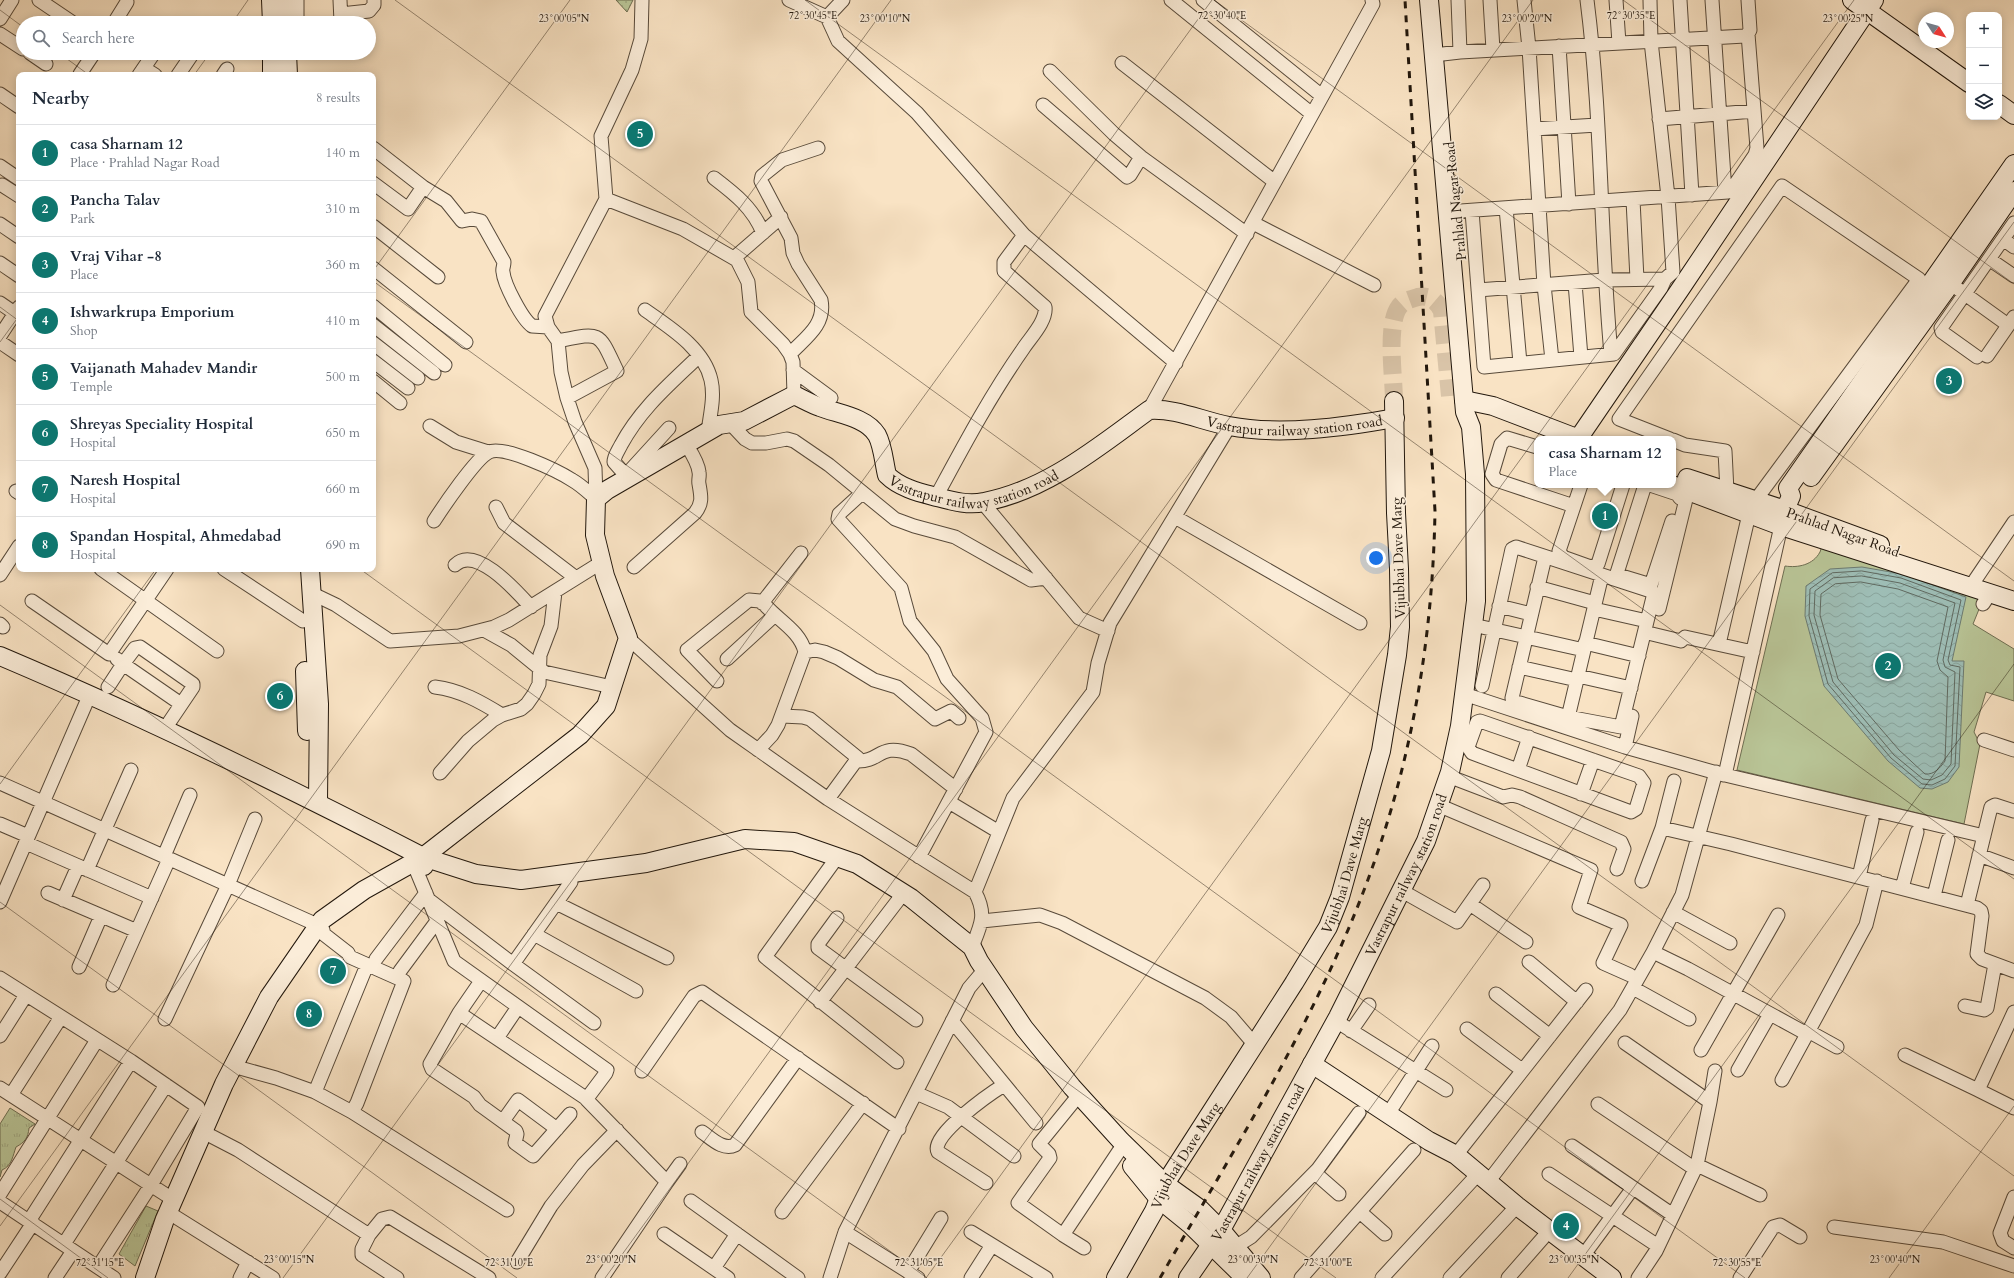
<!DOCTYPE html>
<html lang="en">
<head>
<meta charset="utf-8">
<style>
	body { margin:0; font-family:Cardo,serif; background:#f2f2f3; color:#1f2937 }
	.controls { position:absolute; right:12px; top:12px; display:grid; overflow:hidden; border-radius:8px; box-shadow:0 2px 10px #0003 }
	.controls button { width:36px; height:36px; display:grid; place-items:center; padding:0; border:0; border-bottom:1px solid #e0e1e3; background:#fff; color:#1f2937; font:20px sans-serif }
	.compass { position:absolute; left:1918px; top:12px; width:36px; height:36px; border-radius:50%; background:#fff; box-shadow:0 2px 10px #0003; rotate:126deg }
	.you { position:absolute; left:1376px; top:558px; width:14px; height:14px; margin:-10px; border:3px solid #fff; border-radius:50%; background:#1a73e8; box-shadow:0 0 0 6px #1a73e833 }
	.badge { display:grid; place-items:center; width:26px; height:26px; border-radius:50%; background:#0f766e; color:#fff; font-size:13px; font-weight:700 }
	.pin { position:absolute; translate:-50% -50%; border:2px solid #fff; box-shadow:0 1px 4px #0006 }
	.popup { position:absolute; left:1534px; top:436px; width:142px; height:52px; box-sizing:border-box; display:grid; place-content:center; border-radius:8px; background:#fff; filter:drop-shadow(0 1px 3px #0005); font-size:13px; white-space:nowrap; color:#747a83 }
	.popup b { font-size:15px; color:#1f2937 }
	.popup::after { content:''; position:absolute; left:50%; top:100%; margin-left:-8px; border:8px solid transparent; border-top-color:#fff }
	.list { margin:0; padding:0; list-style:none }
	h2 { display:flex; justify-content:space-between; align-items:center; height:52px; margin:0; padding:0 16px; font-size:17px }
	h2 small { font-size:13px; font-weight:400; color:#747a83 }
	.list li { display:grid; grid-template-columns:26px 1fr auto; gap:12px; align-items:center; box-sizing:border-box; height:56px; padding:0 16px; border-top:1px solid #e0e1e3 }
	.list b { display:block; font-size:15px; white-space:nowrap }
	.list p { margin:0; font-size:13px; white-space:nowrap; color:#747a83 }
	.list em { font-size:13px; font-style:normal; color:#747a83 }
	.icon { flex:none; width:22px; height:22px; fill:none; stroke:currentColor; stroke-width:2; stroke-linecap:round; stroke-linejoin:round }
	.map { position:relative; flex:none; width:2014px; height:1278px; overflow:hidden }
	.search { position:absolute; background:#fff; box-shadow:0 2px 10px #0003; left:16px; top:16px; width:360px; height:44px; display:flex; align-items:center; gap:10px; box-sizing:border-box; padding:0 14px; border-radius:22px; color:#747a83; font-size:15px }
	.panel { position:absolute; background:#fff; box-shadow:0 2px 10px #0003; left:16px; top:72px; width:360px; height:500px; border-radius:8px }
	.map>svg:first-child { display:block }
	.grass { fill:url(#grass-tufts); stroke:#6e6e52 }
	.park { fill:#b9c597; stroke:#6e6e52 }
	.garden { fill:url(#garden-dots); stroke:#6e6e52 }
	.water { fill:url(#water-waves); stroke:#6c7b72 }
	.lines { fill:none; stroke-linecap:round; stroke-linejoin:round }
	.shore { stroke:#606a61; stroke-width:1 }
	.secondary-tunnel { stroke:#d9c4a8; stroke-width:18; stroke-dasharray:18 9; stroke-linecap:butt }
	.street-casing { stroke:#584a3a; stroke-width:15 }
	.secondary-casing { stroke:#22170c; stroke-width:20 }
	.street { stroke:#fbedd9; stroke-width:13 }
	.secondary { stroke:#fbedd9; stroke-width:18 }
	.rail { stroke:#22170c; stroke-width:3; stroke-dasharray:7 7; stroke-linecap:butt }
	.ticks { fill:none; stroke:#22170c; stroke-width:1; stroke-opacity:0.45 }
	.labels { text-anchor:middle; stroke-width:3; stroke-linejoin:round; paint-order:stroke }
	.street-label { font-size:14px; fill:#22170c; stroke:#fbedd9 }
	.ticks-label { font-size:10px; text-anchor:middle; fill:#22170c; stroke:#fbedd9; stroke-width:3; stroke-linejoin:round; paint-order:stroke }
</style>
</head>
<body>
<div class="map">
<svg width="2014" height="1278" viewBox="0 0 2014 1278">
	<defs>
		<pattern id="grass-tufts" width="24" height="20" patternUnits="userSpaceOnUse"><rect width="24" height="20" fill="#b9c597"/><path d="M3 7l-1-3M5 7V3M7 7l1-3M15 17l-1-3M17 17v-4M19 17l1-3" fill="none" stroke="#9fa881"/></pattern>
		<pattern id="garden-dots" width="8" height="8" patternUnits="userSpaceOnUse"><rect width="8" height="8" fill="#b9c597"/><path d="M2 2h.1M6 6h.1" fill="none" stroke="#9fa881" stroke-width="1.8" stroke-linecap="round"/></pattern>
		<pattern id="water-waves" width="16" height="10" patternUnits="userSpaceOnUse"><rect width="16" height="10" fill="#9ebeb6"/><path d="M0 5q4-4 8 0t8 0" fill="none" stroke="#88a39b"/></pattern>
	</defs>
	<rect width="100%" height="100%" fill="#f9e3c4"/>
	<filter id="stains"><feTurbulence type="fractalNoise" baseFrequency=".005" numOctaves="4"/><feColorMatrix values="0 0 0 0 .2 0 0 0 0 .09 0 0 0 0 .02 0 0 0 .5 -.17"/></filter>
	<radialGradient id="worn" r=".72"><stop offset=".6" stop-color="#630" stop-opacity="0"/><stop offset="1" stop-color="#630" stop-opacity=".3"/></radialGradient>
	<path class="grass" d="M10,1108L35,1124L29,1128C28,1138 25,1142 16,1147C13,1155 12,1166 2,1170L0,1177V1124Z
		M146,1206L158,1211L135,1266L119,1254Z"/>
	<path class="park" d="M1823,536L1986,592L1973,624L2014,649V701L1986,692L1974,732L1980,744L1964,824L1737,770L1785,566C1798,568 1813,565 1820,552C1822,548 1822,541 1823,536Z"/>
	<path class="garden" d="M616,0H633L627,12Z"/>
	<path class="water" d="M1862,567L1902,574L1966,597L1952,661H1964L1959,767L1948,782L1932,789L1920,788L1888,761L1824,686L1805,616L1806,586L1830,569Z"/>
	<g class="lines">
		<path class="shore" d="M1862,571L1901,578L1961,600L1948,660L1950,665L1960,667L1955,766L1945,779L1932,785L1922,784L1891,758L1828,684L1809,616L1810,589L1832,573Z
			M1862,576L1900,583L1955,603L1943,660L1945,667L1955,672L1951,764L1942,775L1931,780L1923,779L1894,755L1833,682L1814,615L1815,591L1833,578Z
			M1861,582L1898,589L1948,607L1937,661L1940,670L1948,677L1945,761C1940,768 1934,775 1925,774L1899,750L1838,679L1820,615L1821,594L1835,584Z"/>
		<path class="secondary-tunnel" d="M1394,401C1394,378 1386,325 1399,307C1403,301 1411,299 1418,297C1430,295 1437,301 1442,311L1450,396"/>
		<g class="street-casing">
			<path id="street" d="M39,0L73,23
				M297,0V23
				M340,0L341,22
				M789,0L827,17
				M843,0L827,17L838,41L917,113L1024,235L1176,363
				M1171,0L1312,114
				M1203,0L1322,96
				M1458,0L1460,52
				M1490,0L1493,50
				M1524,0L1529,48L1544,285L1552,360
				M1587,0C1602,117 1600,236 1611,354
				M1616,0L1619,43
				M1680,0L1692,195
				M1712,0L1725,192
				M341,14L369,11L374,5V0
				M0,19L12,0
				M114,23L127,2
				M0,34L23,49
				M1559,46L1569,204
				M30,53L46,64
				M1434,55L1460,52L1745,36L1748,34L1750,30L1748,0
				M1122,63L1275,182
				M144,68L155,75
				M1050,71L1114,134L1141,157L1247,234
				M80,74L94,53
				M139,75L154,53
				M178,75L193,53
				M223,75L227,69
				M0,94L19,107
				M1043,105L1127,177L1130,175L1141,157
				M1659,119L1754,111
				M1534,129L1597,125
				M373,148L423,187L446,201L462,221L472,219L481,221L504,262C504,266 502,269 503,272C504,284 522,319 532,326L548,327
				M0,166L19,179
				M714,178C735,194 753,208 763,233
				M373,183L408,209L423,187
				M2,185L19,196
				M606,199L683,229L737,260L748,282L751,312L783,344L790,354L793,362L794,395
				M606,199L601,136L632,70L641,39L642,0
				M1633,200L1637,279
				M1506,208L1520,363
				M1472,211L1484,367L1614,354L1661,288L1665,279
				M1447,212L1728,192L1732,189L1755,155L1757,148L1748,34
				M1253,223L1374,285
				M0,224L19,237
				M373,226L438,277
				M2003,239L2014,247
				M734,258L781,217
				M1989,259L2014,276
				M0,263L19,276
				M373,268L466,342
				M1575,283L1581,357
				M1958,289L2008,325
				M1478,290L1604,280L1665,279L1673,272L1668,197L1651,41L1650,0
				M0,303L19,316
				M373,306L445,365
				M645,310C669,327 704,348 711,380C715,397 710,415 708,432
				M373,325L434,373
				M0,336L19,307
				M558,341C602,332 598,331 617,371L567,398
				M0,342L19,355
				M373,343L418,378
				M790,354C805,338 826,325 821,300L798,264L793,253L791,238L761,181L762,176L782,160L818,148
				M1987,356L2014,317
				M1977,357L1942,332L1941,328L2014,223
				M373,361L408,388
				M793,370L831,398
				M373,381L400,403
				M1149,410L1373,4L1372,0
				M730,423L745,439L752,443H766L787,439L794,441L829,465L895,519L914,526L955,537L1031,580L1046,578
				M430,426L456,442L488,452
				M1670,439L1619,419L1782,186L1919,279L1755,501
				M1673,440L1685,445L1725,451L1727,491
				M1537,447L1507,438L1501,444L1492,474L1496,480L1574,506
				M627,474L669,428
				M628,478L614,462C614,456 618,451 621,445C641,408 669,385 699,356
				M1581,485L1559,551L1563,557L1591,567L1598,564L1623,485
				M1645,485L1617,573L1618,575L1651,585L1672,521
				M1650,485L1677,494L1680,498
				M16,491L19,493
				M862,493L839,514L838,519L901,588L910,621L934,651L947,679L982,718L986,732L919,857
				M936,497C963,447 990,396 1023,349C1030,338 1047,321 1045,307L1004,271V262L1024,235
				M596,499L595,468L575,422L567,398L561,372L558,341L548,327L545,316L606,199
				M983,503L1079,618L1108,631
				M496,507L504,523L576,578
				M1175,517L1360,623
				M434,521C443,507 476,458 489,452C504,445 558,471 572,480C581,485 588,492 596,499
				M1781,526L1725,775L1984,836
				M455,565C476,544 518,593 531,607
				M634,567L695,513C703,503 701,496 699,484C698,480 700,476 699,472C698,462 691,452 686,444
				M101,569L217,651
				M224,569L303,621
				M0,575L19,546
				M1971,586L2014,522
				M1537,587L1595,603
				M313,594L336,605L390,641L459,636L494,627L509,620L602,562
				M32,601L109,654L167,569
				M762,603L801,553
				M1983,604L1991,592
				M1499,606L1531,614
				M1594,609L1647,621
				M1659,609L1688,491
				M0,624L3,627
				M1473,625L1584,650L1566,726
				M484,630L511,645L544,672L612,687
				M1652,634L1681,641L1685,637L1753,652
				M628,638L730,730L828,799L975,892C987,914 981,925 972,947
				M1585,643L1639,656
				M1719,644L1749,514
				M1584,650L1602,575
				M727,659L775,615
				M1519,667L1577,680
				M1578,676L1631,688
				M717,681L687,650L749,600L760,601L765,605C779,621 800,631 805,652
				M1482,686L1512,549L1516,547L1651,591L1654,593L1621,727L1568,717L1513,701L1512,698L1545,557
				M108,687L123,664L117,659
				M435,687C460,690 481,702 502,715
				M1464,694L1625,747L1724,775
				M782,716L803,717L810,719L858,758L828,799
				M1480,721L1639,776L1644,783L1636,809L1631,812L1472,753L1468,747L1477,722Z
				M164,730L193,687V684L140,647L135,648L123,664L181,704
				M1984,740L2014,750
				M1625,747L1632,716
				M758,750L772,735L778,725L805,652L815,650L824,652L838,658L874,680L897,687L935,719L951,711L959,718
				M857,761C881,762 879,742 911,754L956,789
				M1518,770L1529,737
				M1716,772L1682,895L1653,952L1688,969L1807,1034L1866,925L1877,881
				M440,773L468,741L493,720L502,715L521,709L527,704L534,694L539,684L540,655L551,626L555,592
				M1448,776L1503,797L1512,795L1520,797L1621,842L1624,849L1617,869
				M0,783L313,923L323,930
				M1581,794L1593,760
				M949,802L999,832
				M1438,805L1591,870L1579,907L1621,925L1603,963L1630,975
				M0,824L28,836
				M1662,828L1731,844L1977,908L1981,911L1982,916L1977,954L1982,959L2014,971
				M26,843L152,898
				M1979,855L2014,868
				M164,856L190,795
				M833,863L765,957L897,1062
				M87,870L131,770
				M417,872L454,961L607,1070L606,1073L588,1097L587,1100L667,1182L602,1278
				M1859,877L1872,820
				M1642,881L1662,828L1674,781
				M1902,888L1917,832
				M1402,891L1457,922L1483,885
				M975,892L1013,798L1093,692L1098,663L1110,623L1229,427
				M48,893L137,931
				M1934,896L1948,840
				M63,900L78,866
				M429,900L513,964L571,882
				M0,902L90,694
				M556,903L667,958
				M1470,904L1526,942
				M1967,905L1991,807L1995,805L2014,811
				M1673,912L1730,943
				M837,918L818,944V948L916,1020
				M982,921L1040,915L1062,923L1205,998L1231,1017L1255,1045
				M321,932L348,953L350,957L404,981L357,1103L352,1112
				M534,934L636,991
				M376,959L426,893
				M1529,962L1577,1002
				M513,964L594,1023
				M79,967L101,916
				M400,971L437,921
				M0,978L131,1061L198,1107L151,1185L98,1267
				M481,981L459,1013L587,1099
				M113,985L169,859
				M1633,988L1689,1019
				M1496,994L1550,1036
				M820,1002L899,899
				M1965,1006L1984,1010L1987,1008L1995,964
				M2014,1012L1978,1090L2014,1108
				M459,1013L430,1064L432,1069L474,1097L480,1105L516,1131L517,1134L515,1143L533,1156L570,1114
				M165,1019L228,885L255,819
				M952,1021L1036,1123
				M1336,1021L1446,1090
				M1467,1029L1522,1070
				M1351,1031L1369,1005
				M1808,1031L1837,1047
				M0,1036L26,995
				M497,1038L518,1007
				M1625,1043L1710,1102L1697,1165L1656,1251L1638,1278
				M1701,1050L1778,915
				M1905,1055L1978,1090
				M240,1068L276,1078L315,1092L352,1112L507,1210
				M1738,1070L1770,1014
				M642,1071L694,996L702,992L899,1129
				M1782,1080L1807,1034
				M0,1088L174,1200
				M315,1092L367,965
				M916,1093L948,1107L1014,1156
				M11,1095L61,1017
				M1710,1102L1715,1071
				M1598,1104L1695,1169
				M1388,1114L1432,1046
				M503,1121L518,1100L557,1129
				M702,1132C711,1138 723,1151 735,1145L798,1058
				M211,1136L238,1150L369,1235L362,1249V1255L397,1278
				M1572,1146L1673,1215
				M1456,1155L1586,990
				M1697,1165L1760,1195
				M1315,1173L1339,1194
				M1549,1174L1658,1246
				M667,1182L680,1164
				M1488,1182L1620,1010L1653,952
				M986,1183L938,1152C929,1136 991,1093 1004,1085
				M0,1194L97,1040
				M2014,1197L2000,1233L2003,1241L2014,1248
				M691,1201L798,1278
				M0,1202L114,1278
				M782,1212L863,1103
				M1360,1212L1385,1234
				M174,1216L273,1278
				M29,1221L131,1061
				M1834,1227L1943,1242L2014,1266
				M845,1232L918,1278
				M971,1232L1046,1278
				M664,1234L728,1278
				M369,1235L382,1219L390,1217L489,1278
				M1063,1235L1018,1203L1050,1158L1049,1154L1039,1144L1074,1101
				M64,1244L166,1085
				M1235,1247L1251,1237L1318,1169L1359,1113
				M1084,1248L1063,1235L1119,1151
				M1583,1256L1633,1188
				M517,1262L551,1206L583,1165L617,1130
				M714,1268L737,1234
				M908,1272L941,1218
				M0,1273L33,1223
				M55,1278L73,1251
				M240,1278L248,1262
				M830,1278L845,1232L969,988L980,975L986,972
				M971,1278L992,1245
				M1301,1278L1414,1150
				M1382,1278L1478,1174
				M1450,1278L1517,1206
				M1508,1278L1549,1231
				M1740,1278L1773,1227L1780,1225L1800,1237"/>
		</g>
		<g class="secondary-casing">
			<g id="secondary">
				<path d="M271,0L272,23"/>
				<path d="M286,0V23"/>
				<path d="M1852,0L1969,83"/>
				<path d="M272,53V75"/>
				<path d="M287,53L288,75"/>
				<path d="M1999,104L2014,115"/>
				<path d="M1464,400L1493,406L1579,439"/>
				<path d="M1578,439L1681,288L1874,0"/>
				<path d="M1811,477L1946,290L2014,191"/>
				<path d="M1687,478L1785,510L1880,545"/>
				<path d="M1672,485L1781,526L2014,601"/>
				<path d="M1781,526L1785,510L1791,496L1788,488L2014,164"/>
				<path d="M310,569L319,704L318,802"/>
				<path d="M0,656C144,717 284,785 423,857L424,866"/>
				<path d="M305,671L307,731"/>
				<path id="s1" d="M423,857L580,735L606,706L628,638L605,576L595,535L596,499L607,490L719,425L744,421L794,395C803,399 811,404 820,407C838,414 866,417 877,435C883,446 884,463 887,475C899,487 917,492 933,496C949,500 967,506 984,502C1047,490 1098,447 1149,410C1176,408 1202,421 1229,426C1280,436 1344,427 1395,418"/>
				<path d="M1312,1064L1429,1141L1456,1155L1517,1206L1612,1278"/>
				<path d="M1132,1166L1159,1199L1191,1225L1245,1278"/>
				<path d="M145,1278L165,1219L224,1084L269,997L322,920L364,890L423,857L476,874L521,880L646,863L745,839L794,842L857,864L911,898L972,947L979,961L1024,1028L1072,1087L1121,1141L1165,1184L1200,1209L1221,1230L1261,1278"/>
				<path id="s2" d="M1116,1278L1154,1211L1165,1184L1294,983L1328,927L1340,897L1381,751L1397,655L1400,627L1399,569L1396,513L1394,401"/>
				<path id="s3" d="M1188,1278L1221,1230L1338,1017L1426,841L1450,772L1460,726L1476,601L1475,474L1471,427L1465,412L1429,0"/>
			</g>
		</g>
		<use href="#street" class="street"/>
		<use href="#secondary" class="secondary"/>
		<path class="rail" d="M1160,1278C1239,1140 1326,1005 1377,854C1415,743 1433,628 1435,511L1405,0"/>
	</g>
	<path class="ticks" d="M395,0L2014,1176M805,0L2014,879M1214,0L2014,581M1623,0L2014,284M0,10L23,27M232,23L248,0M59,53L89,75M194,75L210,53M373,271L570,0M373,281L1745,1278M0,307L19,321M0,342L19,316M360,569L1336,1278M0,605L927,1278M0,784L156,569M0,902L517,1278M0,1199L108,1278M0,1226L891,0M283,1278L1212,0M605,1278L1533,0M926,1278L1854,0M1247,1278L2014,222M1568,1278L2014,664M1889,1278L2014,1106"/>
	<g class="labels">
		<g class="street-label">
			<text transform="translate(1455 201) rotate(-96)" y="5">Prahlad Nagar Road</text>
			<text dy="5" stroke="none"><textPath href="#s1" startOffset="1255">Vastrapur railway station road</textPath></text>
			<text dy="5" stroke="none"><textPath href="#s1" startOffset="907">Vastrapur railway station road</textPath></text>
			<text transform="translate(1843 532) rotate(20)" y="5">Prahlad Nagar Road</text>
			<text transform="translate(1398 558) rotate(-92)" y="5">Vijubhai Dave Marg</text>
			<text dy="5" stroke="none"><textPath href="#s3" startOffset="459">Vastrapur railway station road</textPath></text>
			<text dy="5" stroke="none"><textPath href="#s2" startOffset="465">Vijubhai Dave Marg</textPath></text>
			<text dy="5" stroke="none"><textPath href="#s2" startOffset="141">Vijubhai Dave Marg</textPath></text>
			<text dy="5" stroke="none"><textPath href="#s3" startOffset="135">Vastrapur railway station road</textPath></text>
		</g>
	</g>
	<g class="ticks-label">
		<text x="813" y="19">72°30'45"E</text>
		<text x="1222" y="19">72°30'40"E</text>
		<text x="1631" y="19">72°30'35"E</text>
		<text x="885" y="22">23°00'10"N</text>
		<text x="564" y="22">23°00'05"N</text>
		<text x="1527" y="22">23°00'20"N</text>
		<text x="1848" y="22">23°00'25"N</text>
		<text x="289" y="1263">23°00'15"N</text>
		<text x="611" y="1263">23°00'20"N</text>
		<text x="1253" y="1263">23°00'30"N</text>
		<text x="1574" y="1263">23°00'35"N</text>
		<text x="1895" y="1263">23°00'40"N</text>
		<text x="100" y="1266">72°31'15"E</text>
		<text x="509" y="1266">72°31'10"E</text>
		<text x="919" y="1266">72°31'05"E</text>
		<text x="1328" y="1266">72°31'00"E</text>
		<text x="1737" y="1266">72°30'55"E</text>
	</g>
	<rect width="100%" height="100%" filter="url(#stains)"/>
	<rect width="100%" height="100%" fill="url(#worn)"/>
</svg>
<div class="controls">
<button>+</button>
<button>−</button>
<button><svg class="icon" aria-label="layers" viewBox="0 0 24 24"><path d="M12 4l9 5-9 5-9-5zM3 14l9 5 9-5"/></svg></button>
</div>
<svg class="compass" viewBox="-18 -18 36 36"><path d="M0-13l5 13h-10z" fill="#e53935"/><path d="M0 13l5-13h-10z" fill="#747a83"/></svg>
<div class="you"></div>
<div class="pin badge" style="left:1605px;top:516px">1</div>
<div class="popup"><b>casa Sharnam 12</b>Place</div>
<div class="pin badge" style="left:1888px;top:666px">2</div>
<div class="pin badge" style="left:1949px;top:381px">3</div>
<div class="pin badge" style="left:1566px;top:1226px">4</div>
<div class="pin badge" style="left:640px;top:134px">5</div>
<div class="pin badge" style="left:280px;top:696px">6</div>
<div class="pin badge" style="left:333px;top:971px">7</div>
<div class="pin badge" style="left:309px;top:1014px">8</div>
<div class="search"><svg class="icon" aria-label="search" viewBox="0 0 24 24"><circle cx="10" cy="10" r="6"/><path d="M15 15l6 6"/></svg>Search here</div>
<section class="panel">
<h2>Nearby<small>8 results</small></h2>
<ul class="list">
<li><span class="badge">1</span><div><b>casa Sharnam 12</b><p>Place · Prahlad Nagar Road</p></div><em>140 m</em></li>
<li><span class="badge">2</span><div><b>Pancha Talav</b><p>Park</p></div><em>310 m</em></li>
<li><span class="badge">3</span><div><b>Vraj Vihar -8</b><p>Place</p></div><em>360 m</em></li>
<li><span class="badge">4</span><div><b>Ishwarkrupa Emporium</b><p>Shop</p></div><em>410 m</em></li>
<li><span class="badge">5</span><div><b>Vaijanath Mahadev Mandir</b><p>Temple</p></div><em>500 m</em></li>
<li><span class="badge">6</span><div><b>Shreyas Speciality Hospital</b><p>Hospital</p></div><em>650 m</em></li>
<li><span class="badge">7</span><div><b>Naresh Hospital</b><p>Hospital</p></div><em>660 m</em></li>
<li><span class="badge">8</span><div><b>Spandan Hospital, Ahmedabad</b><p>Hospital</p></div><em>690 m</em></li>
</ul>
</section>
</div>
</body>
</html>
